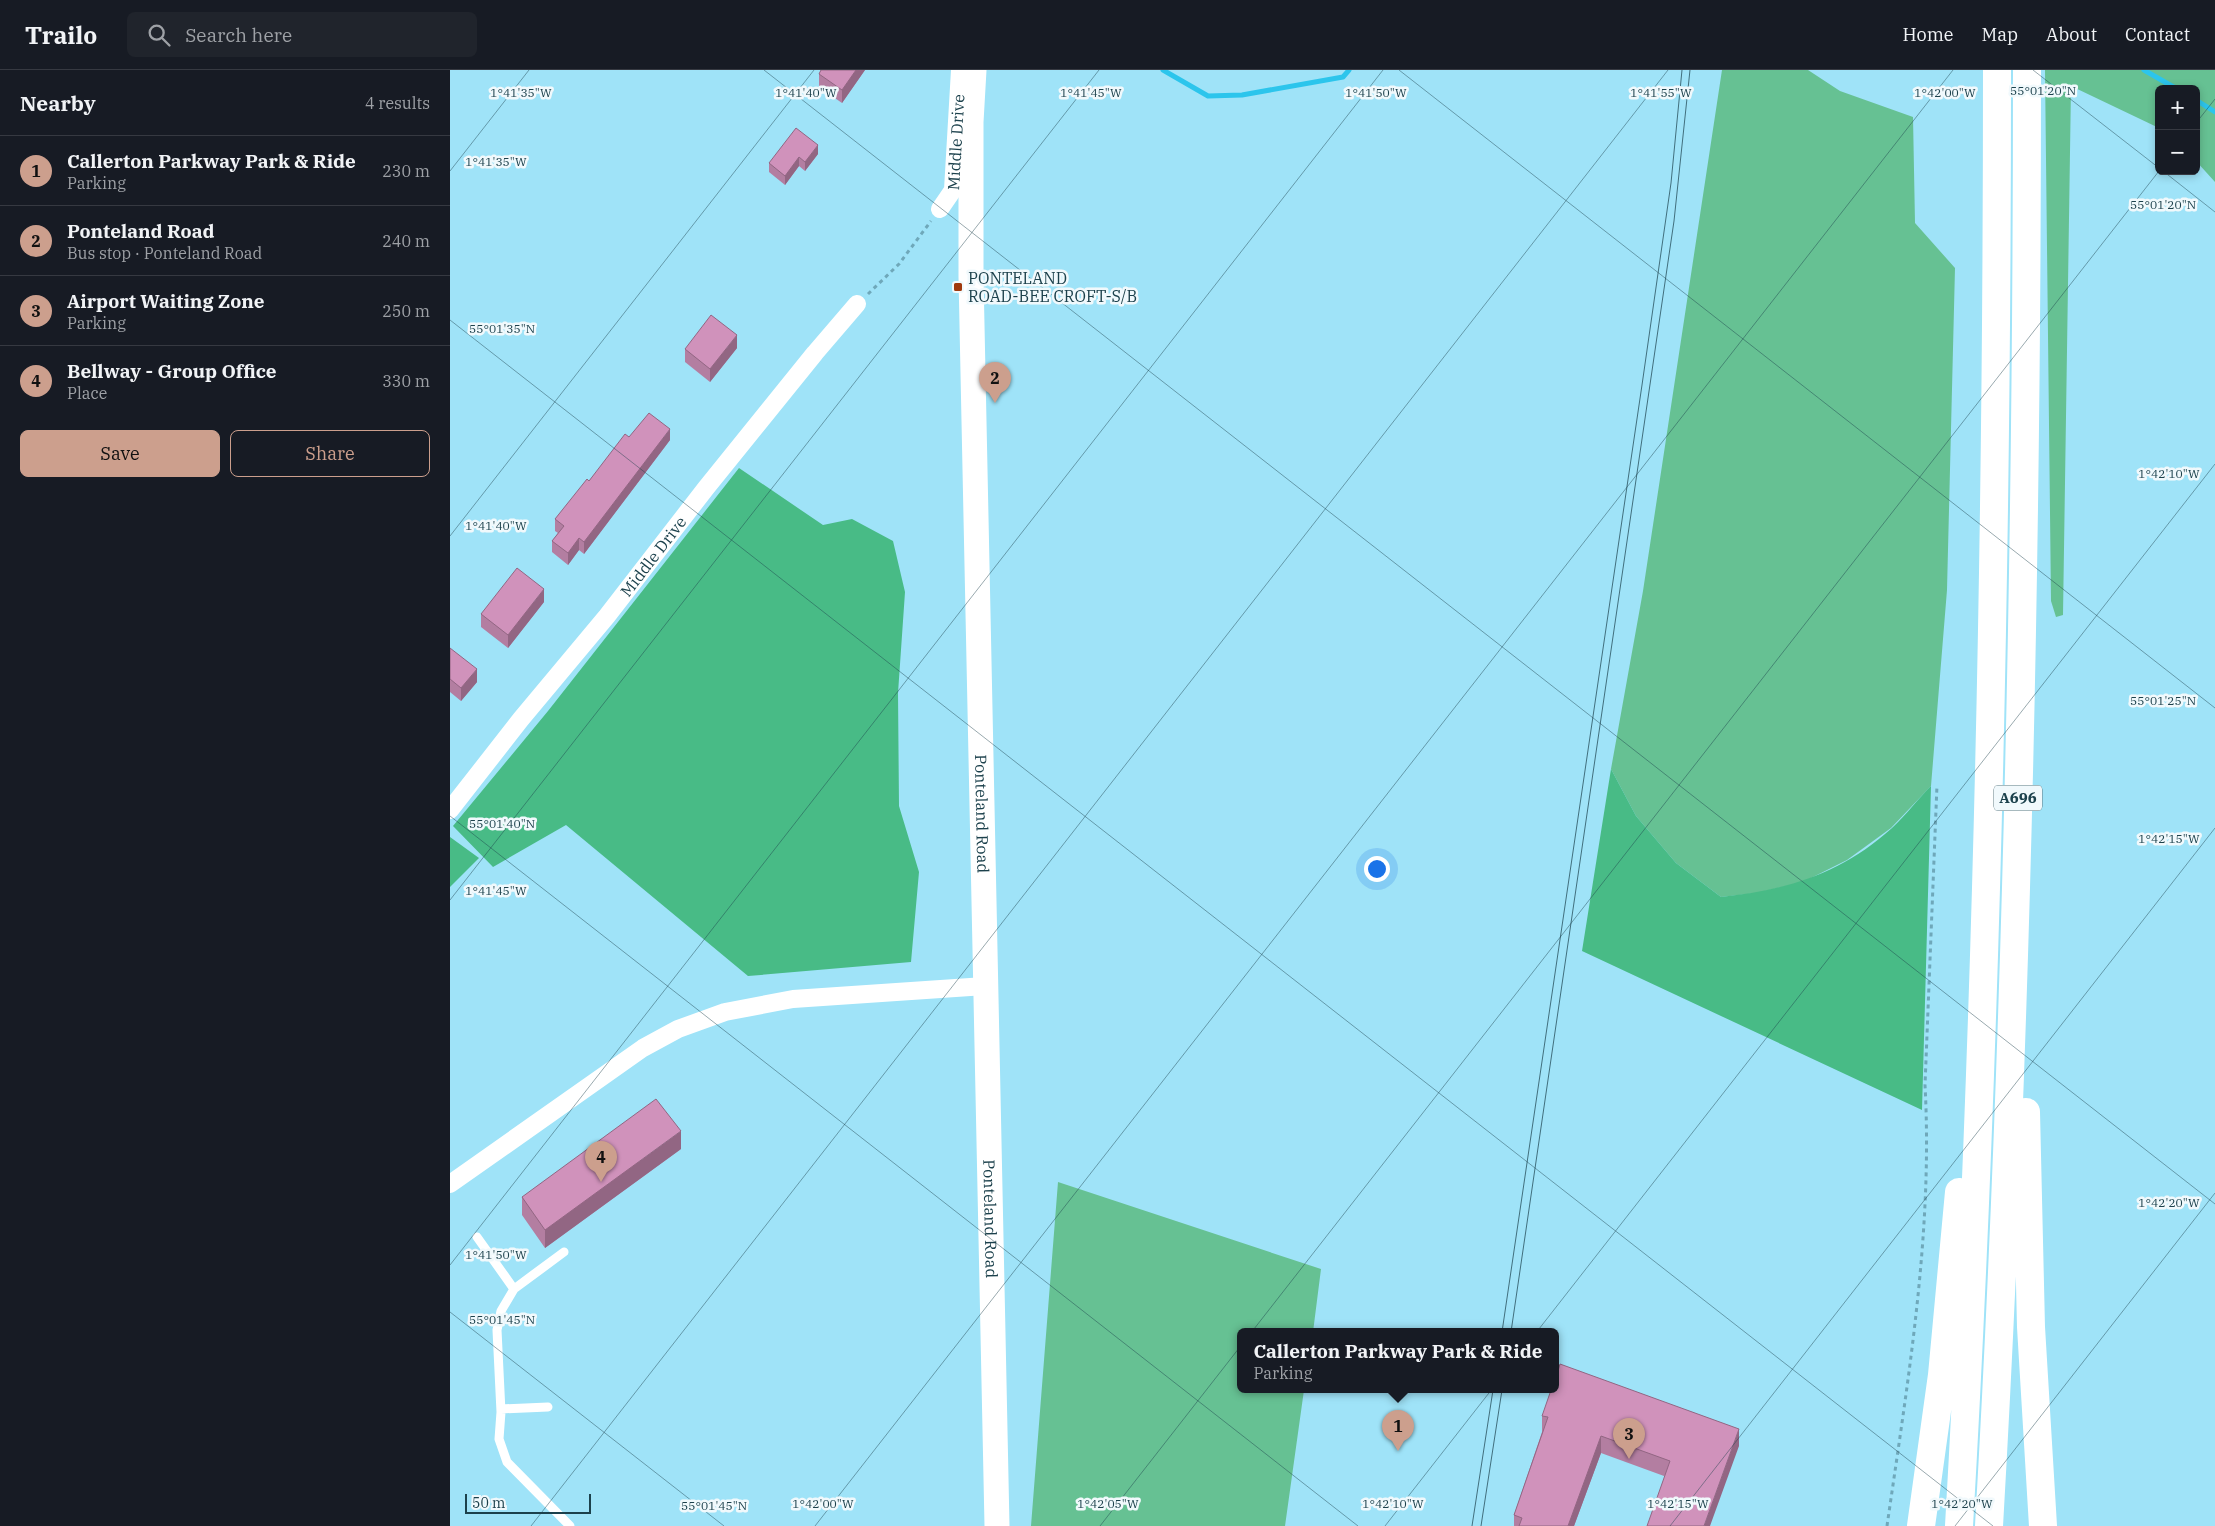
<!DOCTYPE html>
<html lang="en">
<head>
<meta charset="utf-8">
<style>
	body { margin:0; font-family:"IBM Plex Serif",serif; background:#20242c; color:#f1f3f6 }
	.controls { position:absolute; right:15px; top:15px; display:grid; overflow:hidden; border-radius:8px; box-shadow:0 2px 8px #0003 }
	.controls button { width:45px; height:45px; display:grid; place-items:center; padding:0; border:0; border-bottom:1px solid #363941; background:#171b24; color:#f1f3f6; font:25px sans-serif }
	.scale { position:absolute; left:15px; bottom:12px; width:126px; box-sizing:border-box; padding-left:5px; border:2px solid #1c414c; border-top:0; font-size:14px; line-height:18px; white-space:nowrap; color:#1c414c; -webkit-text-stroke:4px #f1f9fc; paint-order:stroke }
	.you { position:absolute; left:926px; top:798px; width:18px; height:18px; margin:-12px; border:4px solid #fff; border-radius:50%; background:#1a73e8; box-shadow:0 0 0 8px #1a73e833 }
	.badge { display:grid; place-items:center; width:32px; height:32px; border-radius:50%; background:#cc9f8d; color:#111; font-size:16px; font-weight:700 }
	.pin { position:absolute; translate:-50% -41px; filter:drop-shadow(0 1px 2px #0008) }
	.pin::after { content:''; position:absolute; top:26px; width:18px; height:15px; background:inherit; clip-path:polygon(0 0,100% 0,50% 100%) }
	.popup { position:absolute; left:787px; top:1258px; width:322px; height:65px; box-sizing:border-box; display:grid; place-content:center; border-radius:8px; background:#171b24; filter:drop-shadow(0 1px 4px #0005); font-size:16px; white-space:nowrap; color:#9ea1a6 }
	.popup b { font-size:19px; color:#f1f3f6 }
	.popup::after { content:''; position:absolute; left:50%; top:100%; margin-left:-10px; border:10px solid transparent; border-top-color:#171b24 }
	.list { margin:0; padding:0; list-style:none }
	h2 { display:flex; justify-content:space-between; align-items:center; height:65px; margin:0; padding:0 20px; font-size:21px }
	h2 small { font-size:16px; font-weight:400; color:#9ea1a6 }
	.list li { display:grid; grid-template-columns:32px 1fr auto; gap:15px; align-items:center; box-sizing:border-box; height:70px; padding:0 20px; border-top:1px solid #363941 }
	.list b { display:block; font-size:19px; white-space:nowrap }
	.list p { margin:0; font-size:16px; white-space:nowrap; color:#9ea1a6 }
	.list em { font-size:16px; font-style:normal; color:#9ea1a6 }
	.actions { display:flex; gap:10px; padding:15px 20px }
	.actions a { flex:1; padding:11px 0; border:1px solid #cc9f8d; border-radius:8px; text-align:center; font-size:18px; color:#cc9f8d }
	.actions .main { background:#cc9f8d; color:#111 }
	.icon { flex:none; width:28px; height:28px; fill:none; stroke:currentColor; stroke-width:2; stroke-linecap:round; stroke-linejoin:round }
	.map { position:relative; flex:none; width:1765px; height:1456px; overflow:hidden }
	header { display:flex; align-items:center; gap:30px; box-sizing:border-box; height:70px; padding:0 25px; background:#171b24; border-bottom:1px solid #363941 }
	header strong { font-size:24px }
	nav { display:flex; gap:28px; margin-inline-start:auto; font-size:18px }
	.search { width:350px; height:45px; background:#20242c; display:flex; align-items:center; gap:12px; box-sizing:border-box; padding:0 18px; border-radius:8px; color:#9ea1a6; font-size:19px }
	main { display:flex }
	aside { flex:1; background:#171b24 }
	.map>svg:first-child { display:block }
	.green { fill:#66c193 }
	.forest { fill:#48bb86 }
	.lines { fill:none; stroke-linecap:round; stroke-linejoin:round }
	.stream { stroke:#2cc5ec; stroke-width:5 }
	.path { stroke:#6fa8ba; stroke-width:3; stroke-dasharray:4 4; stroke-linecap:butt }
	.service { stroke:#fff; stroke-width:9 }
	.minor { stroke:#fff; stroke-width:18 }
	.secondary { stroke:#fff; stroke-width:25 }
	.trunk { stroke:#fff; stroke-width:28 }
	.tram { stroke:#416f7d; stroke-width:1 }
	.wall { fill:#b37ea1 }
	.shaded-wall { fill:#926683 }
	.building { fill:#d092bb; stroke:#926683 }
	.ticks { fill:none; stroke:#1c414c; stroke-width:1; stroke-opacity:0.45 }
	.poi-dot { fill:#9f390d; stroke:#f1f9fc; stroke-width:2 }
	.labels { text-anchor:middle; stroke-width:5; stroke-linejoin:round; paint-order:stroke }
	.shield { fill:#f1f9fc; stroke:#5c7881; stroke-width:1 }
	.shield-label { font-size:15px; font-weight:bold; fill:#1c414c }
	.street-label { font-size:16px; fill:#1c414c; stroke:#f1f9fc }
	.poi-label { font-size:16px; fill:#1c414c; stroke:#f1f9fc; text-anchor:start }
	.ticks-label { font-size:12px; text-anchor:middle; fill:#1c414c; stroke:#f1f9fc; stroke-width:5; stroke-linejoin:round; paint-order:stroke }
</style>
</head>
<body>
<header>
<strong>Trailo</strong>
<div class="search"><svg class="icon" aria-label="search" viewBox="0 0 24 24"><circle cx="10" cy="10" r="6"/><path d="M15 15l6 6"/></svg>Search here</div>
<nav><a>Home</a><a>Map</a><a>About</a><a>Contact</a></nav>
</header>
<main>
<aside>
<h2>Nearby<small>4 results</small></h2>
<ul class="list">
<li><span class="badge">1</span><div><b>Callerton Parkway Park &amp; Ride</b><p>Parking</p></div><em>230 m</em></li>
<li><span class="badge">2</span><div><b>Ponteland Road</b><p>Bus stop · Ponteland Road</p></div><em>240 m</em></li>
<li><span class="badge">3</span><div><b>Airport Waiting Zone</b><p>Parking</p></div><em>250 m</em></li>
<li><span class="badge">4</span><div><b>Bellway - Group Office</b><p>Place</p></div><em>330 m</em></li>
</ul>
<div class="actions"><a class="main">Save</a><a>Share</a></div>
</aside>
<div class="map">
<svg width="1765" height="1456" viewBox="0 0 1765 1456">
	<rect width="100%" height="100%" fill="#9fe3f8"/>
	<path class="green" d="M1272,0H1358L1390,21L1463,47L1465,153L1505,198L1497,520L1481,716L1441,758L1397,790L1353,812L1307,823L1271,827L1226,793L1186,746L1161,699L1193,521Z
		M1595,0H1765V112L1746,91V19H1709V58L1621,16L1613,545L1606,547L1601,531Z
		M608,1112L871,1199L863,1262H790V1320H854L835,1456H581Z"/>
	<path class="forest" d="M289,398L373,455L402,449L443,471L455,522L448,623L449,736L469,802L461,892L298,906L116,755L43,797L3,756L98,641Z
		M1161,699L1186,746L1226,793L1271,827C1337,820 1391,804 1442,758C1456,745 1468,729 1481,716L1472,1040L1132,881Z
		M0,767L29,788L0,817Z"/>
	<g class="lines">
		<path class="stream" d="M713,0L758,26L792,25L893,7L899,0
			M1694,0L1727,19
			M1746,30L1765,42"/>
		<path class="path" d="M418,224L449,194L481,151
			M1437,1456C1458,1310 1483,1163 1475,1015L1487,715"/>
		<path class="service" d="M27,1167L64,1219
			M114,1182L64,1219L51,1241L47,1260L51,1342L49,1369L57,1392L120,1456
			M51,1339L98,1337"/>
		<g class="minor">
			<path id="s1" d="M490,139L503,120L510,0"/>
			<path id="s2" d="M0,740L71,649L157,546L256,418L365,283L407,234"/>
			<path d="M0,1114L193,978L228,959L275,942L343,929L535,916"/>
		</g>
		<path class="secondary" id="s3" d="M524,0L521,52V207L547,1456"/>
		<path class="trunk" d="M1576,1042L1581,1257L1593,1456
			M1471,1456L1492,1305L1509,1122
			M1509,1456C1537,971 1547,485 1547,0
			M1539,1456C1567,971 1577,485 1577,0"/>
		<path class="tram" d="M1052,1262L1192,315L1221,113L1232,0
			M1061,1262L1224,151L1240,0
			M1022,1456L1043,1320
			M1031,1456L1052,1320"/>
	</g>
	<path class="wall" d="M371,0H415L392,33L369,17V4Z
		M368,84L355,101L349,96L335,115L319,102V93Z
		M287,278L260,312L235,292V279Z
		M179,367L220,370L134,484L129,480L118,495L102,482V471L108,463L105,461V449L139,411Z
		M94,532L58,578L31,557V544Z
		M0,578L27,612L11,631L0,622Z
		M231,1079L95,1178L72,1145V1127Z
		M1092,1346L1289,1376L1214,1406L1151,1383L1124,1456H1064V1445L1092,1362Z"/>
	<path class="shaded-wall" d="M406,0H415L392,33V20Z
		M368,75V84L355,101V92Z
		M349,87V96L335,115V106Z
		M287,265V278L260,312V299Z
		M220,359V370L134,484V472Z
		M129,468V480L118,495V483Z
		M94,519V532L58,578V565Z
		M27,599V612L11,631V618Z
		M231,1061V1079L95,1178V1160Z
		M1289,1359V1376L1260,1456H1254Z
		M1151,1366V1383L1124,1456H1118Z"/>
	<path class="building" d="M371,0H406L392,20L369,4Z
		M346,58L368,75L355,92L349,87L335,106L319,93Z
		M261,245L287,265L260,299L235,279Z
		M199,343L220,359L134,472L129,468L118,483L102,471L114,456L105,449L137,409L139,411L175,364L179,367Z
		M67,498L94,519L58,565L31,544Z
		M0,578L27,599L11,618L0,609Z
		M206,1029L231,1061L95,1160L72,1127Z
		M1110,1294L1289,1359L1254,1456H1197L1220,1391L1151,1366L1118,1456H1069L1072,1448L1064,1445L1098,1347L1092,1346L1101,1320H1106V1308Z"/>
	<path class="ticks" d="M314,0L1765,1134M949,0L1765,638M1583,0L1709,98M1746,53L1765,29M0,101L79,0M1713,101L1765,142M0,250L1543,1456M0,466L364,0M0,746L908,1456M0,830L649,0M0,1195L933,0M0,1242L274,1456M81,1456L1218,0M365,1456L1503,0M650,1456L1709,101M935,1456L1765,394M1220,1456L1765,758M1505,1456L1765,1123"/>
	<rect class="poi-dot" x="503" y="212" width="10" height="10" rx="2.5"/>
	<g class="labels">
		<rect class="shield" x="1544" y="715.5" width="48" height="25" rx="4"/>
		<g class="shield-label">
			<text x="1568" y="733">A696</text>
		</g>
		<g class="street-label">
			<text dy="6" stroke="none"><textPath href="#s1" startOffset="71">Middle Drive</textPath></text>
			<text dy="6" stroke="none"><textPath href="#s2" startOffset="325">Middle Drive</textPath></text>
			<text dy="6" stroke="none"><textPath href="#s3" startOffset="744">Ponteland Road</textPath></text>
			<text dy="6" stroke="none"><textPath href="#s3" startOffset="1149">Ponteland Road</textPath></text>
		</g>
		<g class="poi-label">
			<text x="518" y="214">PONTELAND<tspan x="518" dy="18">ROAD-BEE CROFT-S/B</tspan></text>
		</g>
	</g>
	<g class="ticks-label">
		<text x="1593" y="25">55°01'20"N</text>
		<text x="926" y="27">1°41'50"W</text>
		<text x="71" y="27">1°41'35"W</text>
		<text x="356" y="27">1°41'40"W</text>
		<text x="641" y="27">1°41'45"W</text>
		<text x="1211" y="27">1°41'55"W</text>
		<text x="1495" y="27">1°42'00"W</text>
		<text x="46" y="96">1°41'35"W</text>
		<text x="1713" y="139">55°01'20"N</text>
		<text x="52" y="263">55°01'35"N</text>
		<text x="1719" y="408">1°42'10"W</text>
		<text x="46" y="460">1°41'40"W</text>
		<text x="1713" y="635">55°01'25"N</text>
		<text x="52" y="758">55°01'40"N</text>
		<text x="1719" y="773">1°42'15"W</text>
		<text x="46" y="825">1°41'45"W</text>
		<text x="1719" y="1137">1°42'20"W</text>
		<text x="46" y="1189">1°41'50"W</text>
		<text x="52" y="1254">55°01'45"N</text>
		<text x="373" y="1438">1°42'00"W</text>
		<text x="658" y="1438">1°42'05"W</text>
		<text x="943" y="1438">1°42'10"W</text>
		<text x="1228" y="1438">1°42'15"W</text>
		<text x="1512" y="1438">1°42'20"W</text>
		<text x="264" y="1440">55°01'45"N</text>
	</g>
</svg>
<div class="controls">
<button>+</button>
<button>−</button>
</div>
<div class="scale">50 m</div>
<div class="you"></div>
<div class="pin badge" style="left:948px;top:1381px">1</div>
<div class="popup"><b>Callerton Parkway Park &amp; Ride</b>Parking</div>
<div class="pin badge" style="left:545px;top:333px">2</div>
<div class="pin badge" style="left:1179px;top:1389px">3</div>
<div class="pin badge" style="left:151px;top:1112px">4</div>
</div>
</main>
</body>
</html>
